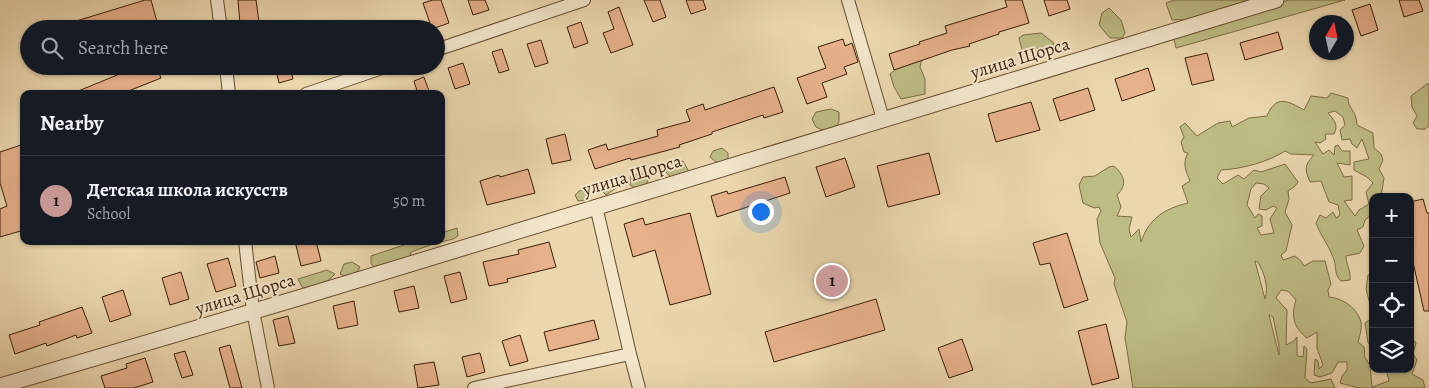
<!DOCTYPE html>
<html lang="en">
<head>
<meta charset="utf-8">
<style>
	body { margin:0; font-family:Alegreya,serif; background:#20242c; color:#f1f3f6 }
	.controls { position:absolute; right:15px; bottom:15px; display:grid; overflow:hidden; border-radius:10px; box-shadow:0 1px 4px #0004 }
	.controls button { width:45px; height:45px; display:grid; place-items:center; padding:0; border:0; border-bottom:1px solid #363941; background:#171b24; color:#f1f3f6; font:25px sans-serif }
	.compass { position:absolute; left:1309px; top:15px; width:45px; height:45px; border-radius:50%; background:#171b24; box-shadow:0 1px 4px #0004; rotate:9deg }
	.you { position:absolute; left:760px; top:211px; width:18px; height:18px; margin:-12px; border:4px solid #fff; border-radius:50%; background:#1a73e8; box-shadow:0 0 0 8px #1a73e833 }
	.badge { display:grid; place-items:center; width:32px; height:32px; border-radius:50%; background:#c59692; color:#111; font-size:16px; font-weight:700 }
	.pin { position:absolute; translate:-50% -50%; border:2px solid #fff; box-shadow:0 1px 5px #0006 }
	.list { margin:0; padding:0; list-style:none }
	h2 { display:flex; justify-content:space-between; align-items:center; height:65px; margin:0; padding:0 20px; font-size:21px }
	h2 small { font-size:16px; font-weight:400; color:#9ea1a6 }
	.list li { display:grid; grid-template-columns:32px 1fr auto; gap:15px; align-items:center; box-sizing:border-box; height:90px; padding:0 20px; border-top:1px solid #363941 }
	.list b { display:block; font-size:19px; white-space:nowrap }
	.list p { margin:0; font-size:16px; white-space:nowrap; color:#9ea1a6 }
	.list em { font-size:16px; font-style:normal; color:#9ea1a6 }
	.icon { flex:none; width:28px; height:28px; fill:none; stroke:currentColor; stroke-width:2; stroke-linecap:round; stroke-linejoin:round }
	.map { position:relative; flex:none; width:1429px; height:388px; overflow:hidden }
	.search { position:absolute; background:#171b24; box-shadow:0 1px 4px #0004; left:20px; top:20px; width:425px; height:55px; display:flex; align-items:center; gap:12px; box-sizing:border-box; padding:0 18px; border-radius:28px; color:#9ea1a6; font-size:19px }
	.panel { position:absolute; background:#171b24; box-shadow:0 1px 4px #0004; left:20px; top:90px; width:425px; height:155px; border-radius:10px }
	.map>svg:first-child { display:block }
	.green { fill:#bebc85; stroke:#7c6d44; fill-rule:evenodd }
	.building { fill:#e7b18c; stroke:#3a1e04 }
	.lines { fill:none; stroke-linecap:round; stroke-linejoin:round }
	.minor-casing { stroke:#664c2e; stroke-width:14 }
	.tertiary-casing { stroke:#664c2e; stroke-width:17 }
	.minor { stroke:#f2e5ca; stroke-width:12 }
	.tertiary { stroke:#f2e5ca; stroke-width:15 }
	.labels { text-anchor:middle; stroke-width:4; stroke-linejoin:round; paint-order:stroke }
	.street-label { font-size:18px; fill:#3a1e04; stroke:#f2e5ca }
</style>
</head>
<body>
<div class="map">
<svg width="1429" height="388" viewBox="0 0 1429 388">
	<rect width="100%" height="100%" fill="#ebd7ae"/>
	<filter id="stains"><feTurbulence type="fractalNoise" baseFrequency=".004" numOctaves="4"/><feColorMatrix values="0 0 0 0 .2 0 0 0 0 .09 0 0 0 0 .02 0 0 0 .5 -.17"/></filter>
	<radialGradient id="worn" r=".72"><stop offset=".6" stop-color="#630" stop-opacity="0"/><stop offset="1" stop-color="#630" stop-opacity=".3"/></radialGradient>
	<path class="green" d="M1174,0H1282L1265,7L1289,0H1345L1176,48L1173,35L1196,19L1172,20L1166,3Z
		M1109,8L1121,20L1125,33L1122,38H1110L1099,25L1102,13Z
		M1041,33L1054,43L1052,48L1033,52L1022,50L1019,38L1023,35Z
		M922,58L920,67L925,79V94L901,99L894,87L890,74L907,60Z
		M1427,84H1429V126L1425,129H1417L1413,123L1417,116L1412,107L1411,96Z
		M1331,93L1348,98C1348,109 1356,109 1357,125L1373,133L1374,148L1381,154L1383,160L1379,169L1384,178L1381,197H1373V219L1370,216L1365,220L1363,227L1357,230L1364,246L1360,253L1346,256C1346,265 1351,270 1350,280L1341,281C1335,275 1336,271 1335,263C1331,248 1321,237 1316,223L1320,215L1326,218L1333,212L1336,218L1340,215L1338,205L1329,202L1321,181L1310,182C1304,168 1305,165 1314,155L1291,154L1285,151C1268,162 1242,169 1221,170L1217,178L1223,184L1238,175L1244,179L1254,170L1261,172L1285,164L1298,182L1294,187L1288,191L1289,199L1285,212L1292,225L1286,251L1281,255L1283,260L1295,256L1301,261L1304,266L1313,261H1325L1331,284L1328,290L1329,297C1341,298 1355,306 1360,319C1363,326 1360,335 1358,342L1364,347L1365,358L1370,365L1372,387L1389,381L1386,369H1410L1411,337L1416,343L1413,354L1417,360L1412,374L1423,380L1425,388H1359L1340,383L1342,376L1347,370V362H1338L1332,373L1320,377L1314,375L1315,359L1318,361L1319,369L1323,365L1317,348V332L1307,338C1293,327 1291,316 1296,300L1288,291L1281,290L1276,298L1287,310L1286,345L1294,341L1297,337V356L1303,357L1304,346L1307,349L1305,378L1311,383L1331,379L1335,388H1133L1125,338L1127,322L1114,284L1115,278L1100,243L1097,219L1101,211L1099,207L1094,208L1083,203L1079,185L1083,177L1095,176L1109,167L1114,166C1124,175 1128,185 1117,195L1121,207L1117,216L1132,217L1129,229L1131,237L1139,229L1141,242C1149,219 1163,209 1188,203L1182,186L1190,181C1186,172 1182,163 1188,153L1184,152L1181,142L1184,137L1180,127L1185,123L1197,136L1218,123L1230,121L1232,127L1249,118L1267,116C1276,94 1288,101 1304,110L1311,96L1327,98ZM1335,111L1343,117L1345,125L1340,130L1342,140L1350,139L1352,144L1357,148L1362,139L1369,159L1354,162V170L1367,177L1373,183L1366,192L1369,204L1359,210L1355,216L1344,201L1352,200V176L1344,177L1337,163L1350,165V151H1342L1338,145L1335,146L1334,155L1329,150L1323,154L1315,142L1320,143L1326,139L1325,134H1334C1339,125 1334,120 1328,113ZM1256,183L1264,184L1269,188L1261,196L1259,209L1266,210L1273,206L1277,208L1270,219L1274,233L1261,235L1257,228L1262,226V216L1258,214L1255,218L1247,205L1251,189ZM1255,261L1258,262C1264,273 1269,286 1265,299ZM1269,315L1273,317L1279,346V355Z
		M831,109L839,112V122L834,129L827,132L816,127L812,119L816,112Z
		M722,148L728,153V159L723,163L716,162L710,157L713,151Z
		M683,161L688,170L685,177C676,179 672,180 666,172L670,163Z
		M641,173L648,179C647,186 644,187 638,189L630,185L631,176Z
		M617,179L619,186L606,195L601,190L590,194L585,200L578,201L575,195L579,191Z
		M457,228L458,236L453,239L433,244L411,252L410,257L375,269L371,263V256L416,241H441V233Z
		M352,262L360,267L356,274L348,278L340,274L344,264Z
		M327,270L335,274C325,284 316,290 302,287L298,279Z
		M1368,275H1373V316L1366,289Z
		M1373,317V346H1370L1368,342L1365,323Z"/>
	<path class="building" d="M145,0H151L159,29H60V26Z
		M238,0H256L259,22L240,24Z
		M433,0H441L449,23L432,29L423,3Z
		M468,0H485L489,10L473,15Z
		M644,0H660L666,17L653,22Z
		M686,0H703L706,9L691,14Z
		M1005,0H1022L1029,23L999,32V34L969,44L970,46L952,50L894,70L889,54L920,44L919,42L947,33L945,26L1007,7Z
		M1044,0H1067L1070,9L1049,16Z
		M1399,0H1419L1423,11L1404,17Z
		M1370,4L1378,30L1361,36L1352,10Z
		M619,7L633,45L611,53L603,33L614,29L608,12Z
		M581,22L588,43L574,48L567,27Z
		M1278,32L1283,49L1245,60L1240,43Z
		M843,39L845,46L852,43L858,62L844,67L847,74L822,83L827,97L807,104L797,78L826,68L818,47Z
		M541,40L548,63L535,67L527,44Z
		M502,49L509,70L499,73L492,52Z
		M1207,53L1214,80L1192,85L1185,58Z
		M463,63L470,84L455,89L448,68Z
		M139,66H156L161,78L121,94H71Z
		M275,66H290L293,79L279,83Z
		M1148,68L1155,90L1122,101L1115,79Z
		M424,77L430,94H418L414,81Z
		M774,87L783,112L764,118L763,115L712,132V134L679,145L680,147L631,160L630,158L595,169L588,150L606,144L608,150L658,136L657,130L690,121L686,110L703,104L705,110Z
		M1088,88L1095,110L1060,121L1053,99Z
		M1031,102L1040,130L996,142L988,114Z
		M565,134L571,160L552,164L546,139Z
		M24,144V230L0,237V209L7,206L0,183V152Z
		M929,153L940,194L888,207L877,166Z
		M845,158L855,187L826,197L816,167Z
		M528,169L535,193L487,205L480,181L499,175L500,177Z
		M785,177L790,193L717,217L711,196L727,191L728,194Z
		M1423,199L1427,213H1429V311H1424L1410,249V202Z
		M690,213L711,294L670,305L655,250L633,257L624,224L643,218L645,225Z
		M1067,233L1088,300L1064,308L1050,263L1040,265L1033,243Z
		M295,241H316L321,261L301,266Z
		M549,242L556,267L507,279L508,282L489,286L483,262L519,254L518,250Z
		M275,256L279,273L260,278L256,262Z
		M228,258L236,286L216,292L207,264Z
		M181,272L189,299L170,305L162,278Z
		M460,272L467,299L451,303L444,276Z
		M414,286L419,308L399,312L394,291Z
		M123,290L131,315L110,322L102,297Z
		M876,299L885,330L774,362L765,332Z
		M354,301L358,325L338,329L333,306Z
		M82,307L92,333L77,338L76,335L47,346L46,343L15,354L9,335L40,325L39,322Z
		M288,316L295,343L279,346L273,320Z
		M594,320L599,339L549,351L544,332Z
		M1106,324L1119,378L1092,385L1078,331Z
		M520,335L528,361L510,366L502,341Z
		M962,339L973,370L949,378L938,348Z
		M230,345L242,388H230L219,348Z
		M185,351L193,375L182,378L174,354Z
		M480,353L485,372L467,377L462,357Z
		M145,358L153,382L134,388H105L101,376L127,368L126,364Z
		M434,362L439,385L418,388L414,365Z"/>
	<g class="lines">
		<g class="minor-casing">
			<path id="minor" d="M217,0L221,29
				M848,0L883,119
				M436,50L584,0
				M226,66L229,94
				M306,94L388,66
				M596,206L630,354L639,388
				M245,241L253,311L268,388
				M474,388L630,354"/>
		</g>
		<g class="tertiary-casing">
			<path id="tertiary" d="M0,386L302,297L1276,0"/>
		</g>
		<use href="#minor" class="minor"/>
		<use href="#tertiary" class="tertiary"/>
	</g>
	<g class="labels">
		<g class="street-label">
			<text transform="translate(1020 58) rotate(-17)" y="6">улица Щорса</text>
			<text transform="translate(632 175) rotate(-17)" y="6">улица Щорса</text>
			<text transform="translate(245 294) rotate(-17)" y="6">улица Щорса</text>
		</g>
	</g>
	<rect width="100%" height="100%" filter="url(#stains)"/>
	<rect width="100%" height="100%" fill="url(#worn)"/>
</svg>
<div class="controls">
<button>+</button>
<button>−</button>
<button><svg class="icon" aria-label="locate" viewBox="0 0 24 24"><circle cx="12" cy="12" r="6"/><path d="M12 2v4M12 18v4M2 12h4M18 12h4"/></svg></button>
<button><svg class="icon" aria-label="layers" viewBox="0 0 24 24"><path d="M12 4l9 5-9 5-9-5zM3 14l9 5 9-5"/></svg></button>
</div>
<svg class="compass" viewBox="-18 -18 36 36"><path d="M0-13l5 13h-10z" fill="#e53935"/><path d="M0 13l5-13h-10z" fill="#9ea1a6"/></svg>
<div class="you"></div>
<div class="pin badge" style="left:832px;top:281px">1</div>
<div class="search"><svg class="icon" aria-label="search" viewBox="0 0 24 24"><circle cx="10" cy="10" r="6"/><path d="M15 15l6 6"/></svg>Search here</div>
<section class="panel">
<h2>Nearby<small></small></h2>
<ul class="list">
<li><span class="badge">1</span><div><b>Детская школа искусств</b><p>School</p></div><em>50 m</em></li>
</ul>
</section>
</div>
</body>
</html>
